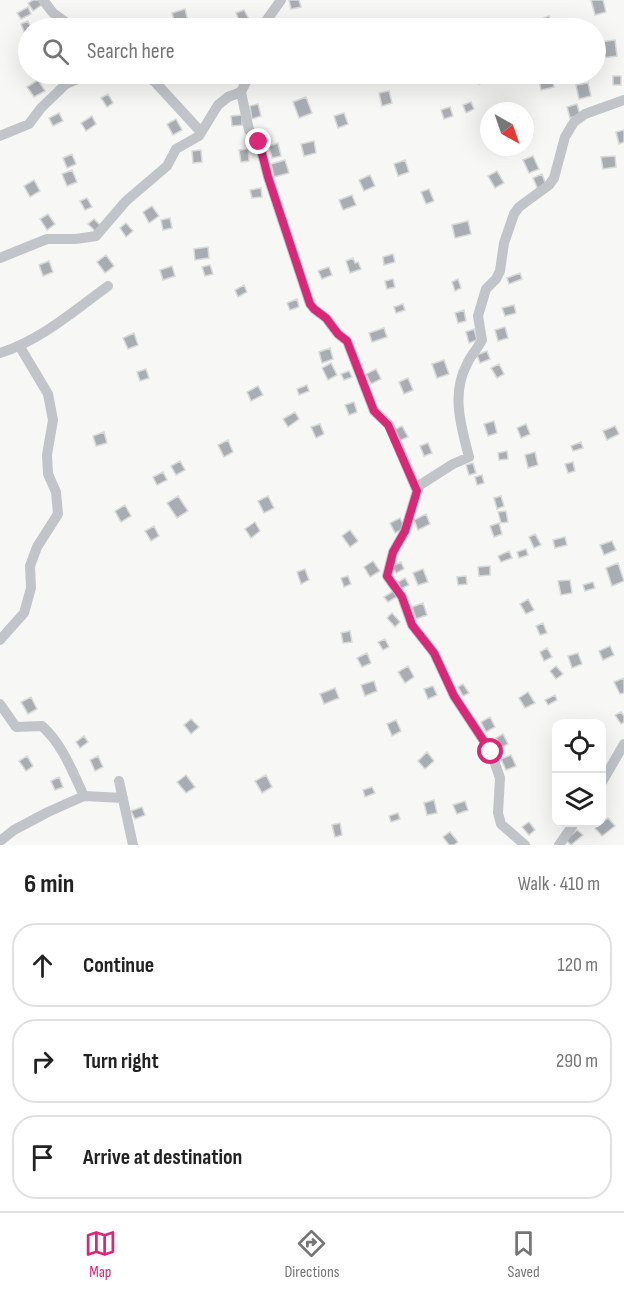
<!DOCTYPE html>
<html lang="en">
<head>
<meta charset="utf-8">
<style>
	body { margin:0; font-family:"Sofia Sans Condensed",sans-serif; background:#f6f6f6; color:#222 }
	.controls { position:absolute; right:18px; bottom:18px; display:grid; overflow:hidden; border-radius:12px; box-shadow:0 6px 24px #0002 }
	.controls button { width:54px; height:54px; display:grid; place-items:center; padding:0; border:0; border-bottom:2px solid #e0e0e0; background:#fff; color:#222; font:30px sans-serif }
	.compass { position:absolute; left:480px; top:102px; width:54px; height:54px; border-radius:50%; background:#fff; box-shadow:0 6px 24px #0002; rotate:140deg }
	.stop { position:absolute; width:18px; height:18px; margin:-14px; border:4px solid #db2777; border-radius:50%; background:#fff }
	.stop.end { background:#db2777; border-color:#fff; box-shadow:0 2px 6px #0008 }
	.list { margin:0; padding:0; list-style:none }
	h2 { display:flex; justify-content:space-between; align-items:center; height:78px; margin:0; padding:0 24px; font-size:26px }
	h2 small { font-size:20px; font-weight:400; color:#767676 }
	.list li { display:grid; grid-template-columns:39px 1fr auto; gap:18px; align-items:center; box-sizing:border-box; height:84px; margin:0 12px 12px; padding:0 12px; border:2px solid #e0e0e0; border-radius:24px }
	.list b { display:block; font-size:22px; white-space:nowrap }
	.list em { font-size:20px; font-style:normal; color:#767676 }
	.icon { flex:none; width:33px; height:33px; fill:none; stroke:currentColor; stroke-width:2; stroke-linecap:round; stroke-linejoin:round }
	.map { position:relative; flex:none; width:624px; height:845px; overflow:hidden }
	.search { position:absolute; background:#fff; box-shadow:0 6px 24px #0002; left:18px; right:18px; top:18px; height:66px; display:flex; align-items:center; gap:15px; box-sizing:border-box; padding:0 21px; border-radius:33px; color:#767676; font-size:22px }
	.sheet { height:366px; background:#fff }
	nav { display:flex; justify-content:space-around; align-items:center; box-sizing:border-box; height:84px; border-top:2px solid #e0e0e0; background:#fff; font-size:16px; color:#767676 }
	nav a { display:grid; justify-items:center; gap:3px }
	nav .on { color:#db2777 }
	.map>svg:first-child { display:block }
	.building { fill:#a8adb4; stroke:#d9d9d7; stroke-width:1.5 }
	.lines { fill:none; stroke-linecap:round; stroke-linejoin:round }
	.minor { stroke:#c1c4c8; stroke-width:10 }
	.route { stroke:#db2777; stroke-width:8 }
</style>
</head>
<body>
<div class="map">
<svg width="624" height="845" viewBox="0 0 624 845">
	<rect width="100%" height="100%" fill="#f7f8f5"/>
	<path class="building" d="M33,0H41L43,4L33,11L28,3Z
		M289,0H299L301,7L291,9Z
		M591,0H603L606,12L595,15Z
		M28,7L31,14L21,19L17,13Z
		M185,9L189,26L176,28L172,13Z
		M244,10L250,21L241,25L236,13Z
		M549,16L554,28H539L536,21Z
		M28,21L31,28H28V33L25,34L21,24Z
		M615,40L617,56L602,58L600,42Z
		M476,74H486L488,81L479,84Z
		M552,76L554,87L541,90L539,79Z
		M613,76H621V85H613Z
		M38,80L45,91L34,97L27,87Z
		M588,83L591,96L579,99L576,85Z
		M389,91L392,103L382,106L379,93Z
		M108,94L113,103L107,107L101,98Z
		M306,97L312,113L299,118L293,102Z
		M471,102L474,109L466,113L463,105Z
		M258,104L261,116L252,119L250,106Z
		M577,104L580,115L570,118L567,107Z
		M450,107L453,116L444,119L441,110Z
		M59,113L63,121L53,126L49,118Z
		M344,113L348,124L338,128L334,116Z
		M242,115V125L232,126L231,116Z
		M92,116L96,124L86,131L81,123Z
		M176,119L182,130L173,135L167,124Z
		M624,130V142L619,144L616,132Z
		M314,141L316,153L304,156L301,144Z
		M278,143L281,156L272,158L269,146Z
		M248,149L249,161L241,162L239,150Z
		M201,150L202,162L193,163L192,151Z
		M72,154L76,164L67,168L63,158Z
		M533,156L539,169L529,173L523,160Z
		M615,156L616,167L603,169L601,157Z
		M285,160L289,173L274,177L271,164Z
		M405,160L409,172L398,176L394,164Z
		M72,170L77,182L67,186L62,174Z
		M497,171L504,183L495,188L488,176Z
		M542,174L546,185L538,189L533,178Z
		M370,175L375,186L364,191L359,180Z
		M34,180L40,191L30,197L24,186Z
		M261,188L262,197L252,198L250,190Z
		M429,189L434,201L426,204L421,192Z
		M352,195L356,205L343,210L339,200Z
		M87,198L92,207L85,210L80,201Z
		M152,206L159,216L149,223L143,212Z
		M48,214L55,224L47,230L40,219Z
		M170,218L172,228L163,230L161,220Z
		M94,219L102,227L96,232L88,224Z
		M468,221L471,234L455,238L452,225Z
		M126,223L133,231L126,237L120,228Z
		M208,247L209,258L195,260L194,249Z
		M393,254L395,262L384,265L383,257Z
		M106,255L114,266L105,273L97,262Z
		M353,258L355,263L358,262L361,269L350,273L346,261Z
		M49,261L53,272L43,276L39,265Z
		M210,265L213,274L205,276L202,267Z
		M172,266L175,276L163,280L160,270Z
		M329,267L332,275L322,279L318,271Z
		M520,273L522,279L509,284L507,278Z
		M393,279L395,287L387,289L385,281Z
		M458,279L461,288L455,291L452,282Z
		M244,285L247,292L238,297L235,290Z
		M297,299L299,307L290,310L287,303Z
		M403,304L405,310L396,313L394,307Z
		M514,305L516,313L505,316L502,308Z
		M464,310L466,321L458,323L455,313Z
		M505,327L508,338L498,341L495,330Z
		M384,328L387,337L372,342L369,333Z
		M474,329L477,340L469,343L466,332Z
		M134,333L138,345L128,349L123,338Z
		M330,348L333,359L322,363L319,352Z
		M487,351L490,359L480,363L477,355Z
		M444,360L449,374L437,378L432,364Z
		M331,363L337,375L328,380L322,368Z
		M499,364L504,374L497,378L491,368Z
		M146,369L149,378L140,381L137,372Z
		M376,369L381,379L371,384L366,374Z
		M349,371L352,377L344,380L341,374Z
		M408,378L413,390L404,394L399,382Z
		M307,385L309,391L299,395L297,389Z
		M258,386L263,395L251,401L247,392Z
		M354,402L357,412L349,415L345,405Z
		M295,412L299,419L288,427L283,419Z
		M494,421L497,433L488,436L484,424Z
		M320,424L324,434L316,438L311,427Z
		M526,424L530,434L521,438L517,428Z
		M402,426L408,437L399,441L394,430Z
		M615,426L619,434L607,440L603,431Z
		M104,432L107,443L96,446L93,436Z
		M228,440L233,452L224,457L218,445Z
		M581,442L583,448L573,451L571,446Z
		M428,443L432,453L424,456L420,446Z
		M507,451L508,459L499,460L498,453Z
		M535,452L538,465L528,468L525,455Z
		M180,461L185,470L176,475L171,466Z
		M573,462L575,471L568,473L565,464Z
		M473,463L476,473L469,475L466,465Z
		M163,472L167,480L157,485L153,477Z
		M482,475L484,483L477,485L475,477Z
		M178,496L188,511L177,518L167,503Z
		M268,496L274,508L264,513L258,501Z
		M501,496L504,506L497,509L494,498Z
		M125,505L131,516L121,522L115,511Z
		M506,511L508,522L501,523L498,512Z
		M426,514L430,524L418,530L414,520Z
		M400,518L405,528L395,533L390,523Z
		M255,522L260,531L251,538L245,529Z
		M499,523L502,534L494,537L490,526Z
		M154,526L159,536L151,541L145,531Z
		M350,530L358,541L350,547L342,536Z
		M535,534L541,545L534,548L529,537Z
		M565,537L567,545L555,548L553,540Z
		M612,541L616,550L604,555L600,545Z
		M526,549L528,555L519,558L517,552Z
		M509,551L512,558L501,562L498,556Z
		M373,561L380,571L370,577L364,567Z
		M401,562L404,569L396,573L392,566Z
		M618,563L624,581L612,586L606,568Z
		M490,566V575L479,576L478,567Z
		M305,569L309,580L301,584L297,572Z
		M423,569L428,582L418,585L413,573Z
		M348,576L351,584L344,587L341,578Z
		M466,576L467,584L458,585L457,577Z
		M405,578L409,585L401,589L398,582Z
		M570,580L572,593L561,595L558,581Z
		M593,582L595,588L585,591L583,585Z
		M395,590L398,596L388,602L384,597Z
		M528,599L534,610L526,614L520,604Z
		M423,603L427,615L416,619L412,607Z
		M392,613L400,622L395,627L387,618Z
		M543,623L547,633L540,635L536,626Z
		M350,631L352,642L343,643L341,633Z
		M385,639L389,647L383,650L378,642Z
		M610,646L614,655L603,660L599,651Z
		M547,648L552,657L544,661L540,652Z
		M367,653L371,663L362,667L357,658Z
		M578,653L582,664L572,668L568,656Z
		M408,666L414,677L405,683L398,672Z
		M556,666L563,674L556,679L550,671Z
		M624,678V693L620,694L614,682Z
		M374,681L377,691L365,696L361,685Z
		M463,684L469,693L463,696L458,687Z
		M433,686L437,695L428,699L424,689Z
		M335,688L339,698L324,704L320,694Z
		M528,692L535,703L525,708L519,698Z
		M555,695L557,700L548,705L545,700Z
		M31,697L37,709L28,714L21,702Z
		M621,712L624,716V722L621,724L615,715Z
		M490,717L495,727L486,732L481,722Z
		M191,719L199,727L191,734L184,725Z
		M396,720L401,731L392,736L387,724Z
		M503,734L508,744L501,748L496,738Z
		M84,736L88,742L80,748L76,742Z
		M427,752L434,761L425,769L418,761Z
		M511,755L516,766L506,770L501,759Z
		M27,756L33,766L26,771L19,761Z
		M98,756L103,767L95,771L90,760Z
		M186,775L195,787L186,793L177,782Z
		M266,775L272,787L262,793L255,781Z
		M59,777L63,787L55,790L51,781Z
		M372,787L375,793L365,797L363,790Z
		M434,800L437,813L427,815L424,803Z
		M465,801L468,810L457,814L453,805Z
		M142,807L145,815L135,819L131,811Z
		M398,813L400,819L391,822L389,816Z
		M608,818L615,826L602,836L595,828Z
		M529,822L535,830L529,835L522,827Z
		M340,823L342,835L335,837L332,825Z
		M577,830L583,835L571,845L566,840Z
		M450,832L458,842L454,845H449L443,837Z"/>
	<g class="lines">
		<path class="minor" d="M43,0L53,13L74,28
			M261,28L281,0
			M143,74L155,82L201,132
			M241,92L249,130L259,142L268,177L310,304L314,309L326,318L338,334L347,341L374,411L389,425L417,491
			M0,136L29,124L41,108L66,84L90,74
			M0,258L47,239H76L96,236L126,201L167,166L176,149L199,136L218,105L228,97L241,92L250,74
			M0,353C41,340 74,311 108,286
			M0,640L24,613L31,588L30,566L37,547L58,514L56,492L48,474L47,455L53,420L48,394L20,347
			M0,704L16,727L42,726C63,745 72,771 84,796
			M119,781L133,845
			M602,782L624,744
			M0,841L14,830L48,812L84,796L123,798
			M525,845L501,824L498,813L500,778L491,752L454,696L434,653L412,625L402,597L387,576L393,552L405,531L417,491L420,485L453,464L469,457C461,426 451,394 467,364C471,355 478,348 482,340L478,316L486,289L496,279L500,271L504,243L514,214L519,207L549,185L554,178L565,137L574,122L585,114L624,100
			M559,845L575,822"/>
	</g>
	<g class="lines">
		<path class="route" d="M259,142L268,177L310,304L314,309L326,318L338,334L347,341L374,411L388,425L417,491L405,531L393,552L387,576L402,597L412,625L434,653L454,696L491,752"/>
	</g>
</svg>
<div class="controls">
<button><svg class="icon" aria-label="locate" viewBox="0 0 24 24"><circle cx="12" cy="12" r="6"/><path d="M12 2v4M12 18v4M2 12h4M18 12h4"/></svg></button>
<button><svg class="icon" aria-label="layers" viewBox="0 0 24 24"><path d="M12 4l9 5-9 5-9-5zM3 14l9 5 9-5"/></svg></button>
</div>
<svg class="compass" viewBox="-18 -18 36 36"><path d="M0-13l5 13h-10z" fill="#e53935"/><path d="M0 13l5-13h-10z" fill="#767676"/></svg>
<div class="stop" style="left:491px;top:752px"></div>
<div class="stop end" style="left:259px;top:142px"></div>
<div class="search"><svg class="icon" aria-label="search" viewBox="0 0 24 24"><circle cx="10" cy="10" r="6"/><path d="M15 15l6 6"/></svg>Search here</div>
</div>
<section class="sheet">
<h2>6 min<small>Walk · 410 m</small></h2>
<ul class="list">
<li><svg class="icon" aria-label="ahead" viewBox="0 0 24 24"><path d="M12 20V5M6 11l6-6 6 6"/></svg><div><b>Continue</b></div><em>120 m</em></li>
<li><svg class="icon" aria-label="right" viewBox="0 0 24 24"><path d="M7 20v-9h11M14 6l5 5-5 5"/></svg><div><b>Turn right</b></div><em>290 m</em></li>
<li><svg class="icon" aria-label="arrive" viewBox="0 0 24 24"><path d="M6 21V4h12l-3 4 3 4H6"/></svg><div><b>Arrive at destination</b></div></li>
</ul>
</section>
<nav>
<a class="on"><svg class="icon" aria-label="map" viewBox="0 0 24 24"><path d="M3 6l6-2 6 2 6-2v14l-6 2-6-2-6 2zM9 4v14M15 6v14"/></svg>Map</a>
<a><svg class="icon" aria-label="directions" viewBox="0 0 24 24"><path d="M12 3l9 9-9 9-9-9zM9 14v-3h6M13 9l2 2-2 2"/></svg>Directions</a>
<a><svg class="icon" aria-label="saved" viewBox="0 0 24 24"><path d="M7 4h10v16l-5-4-5 4z"/></svg>Saved</a>
</nav>
</body>
</html>
